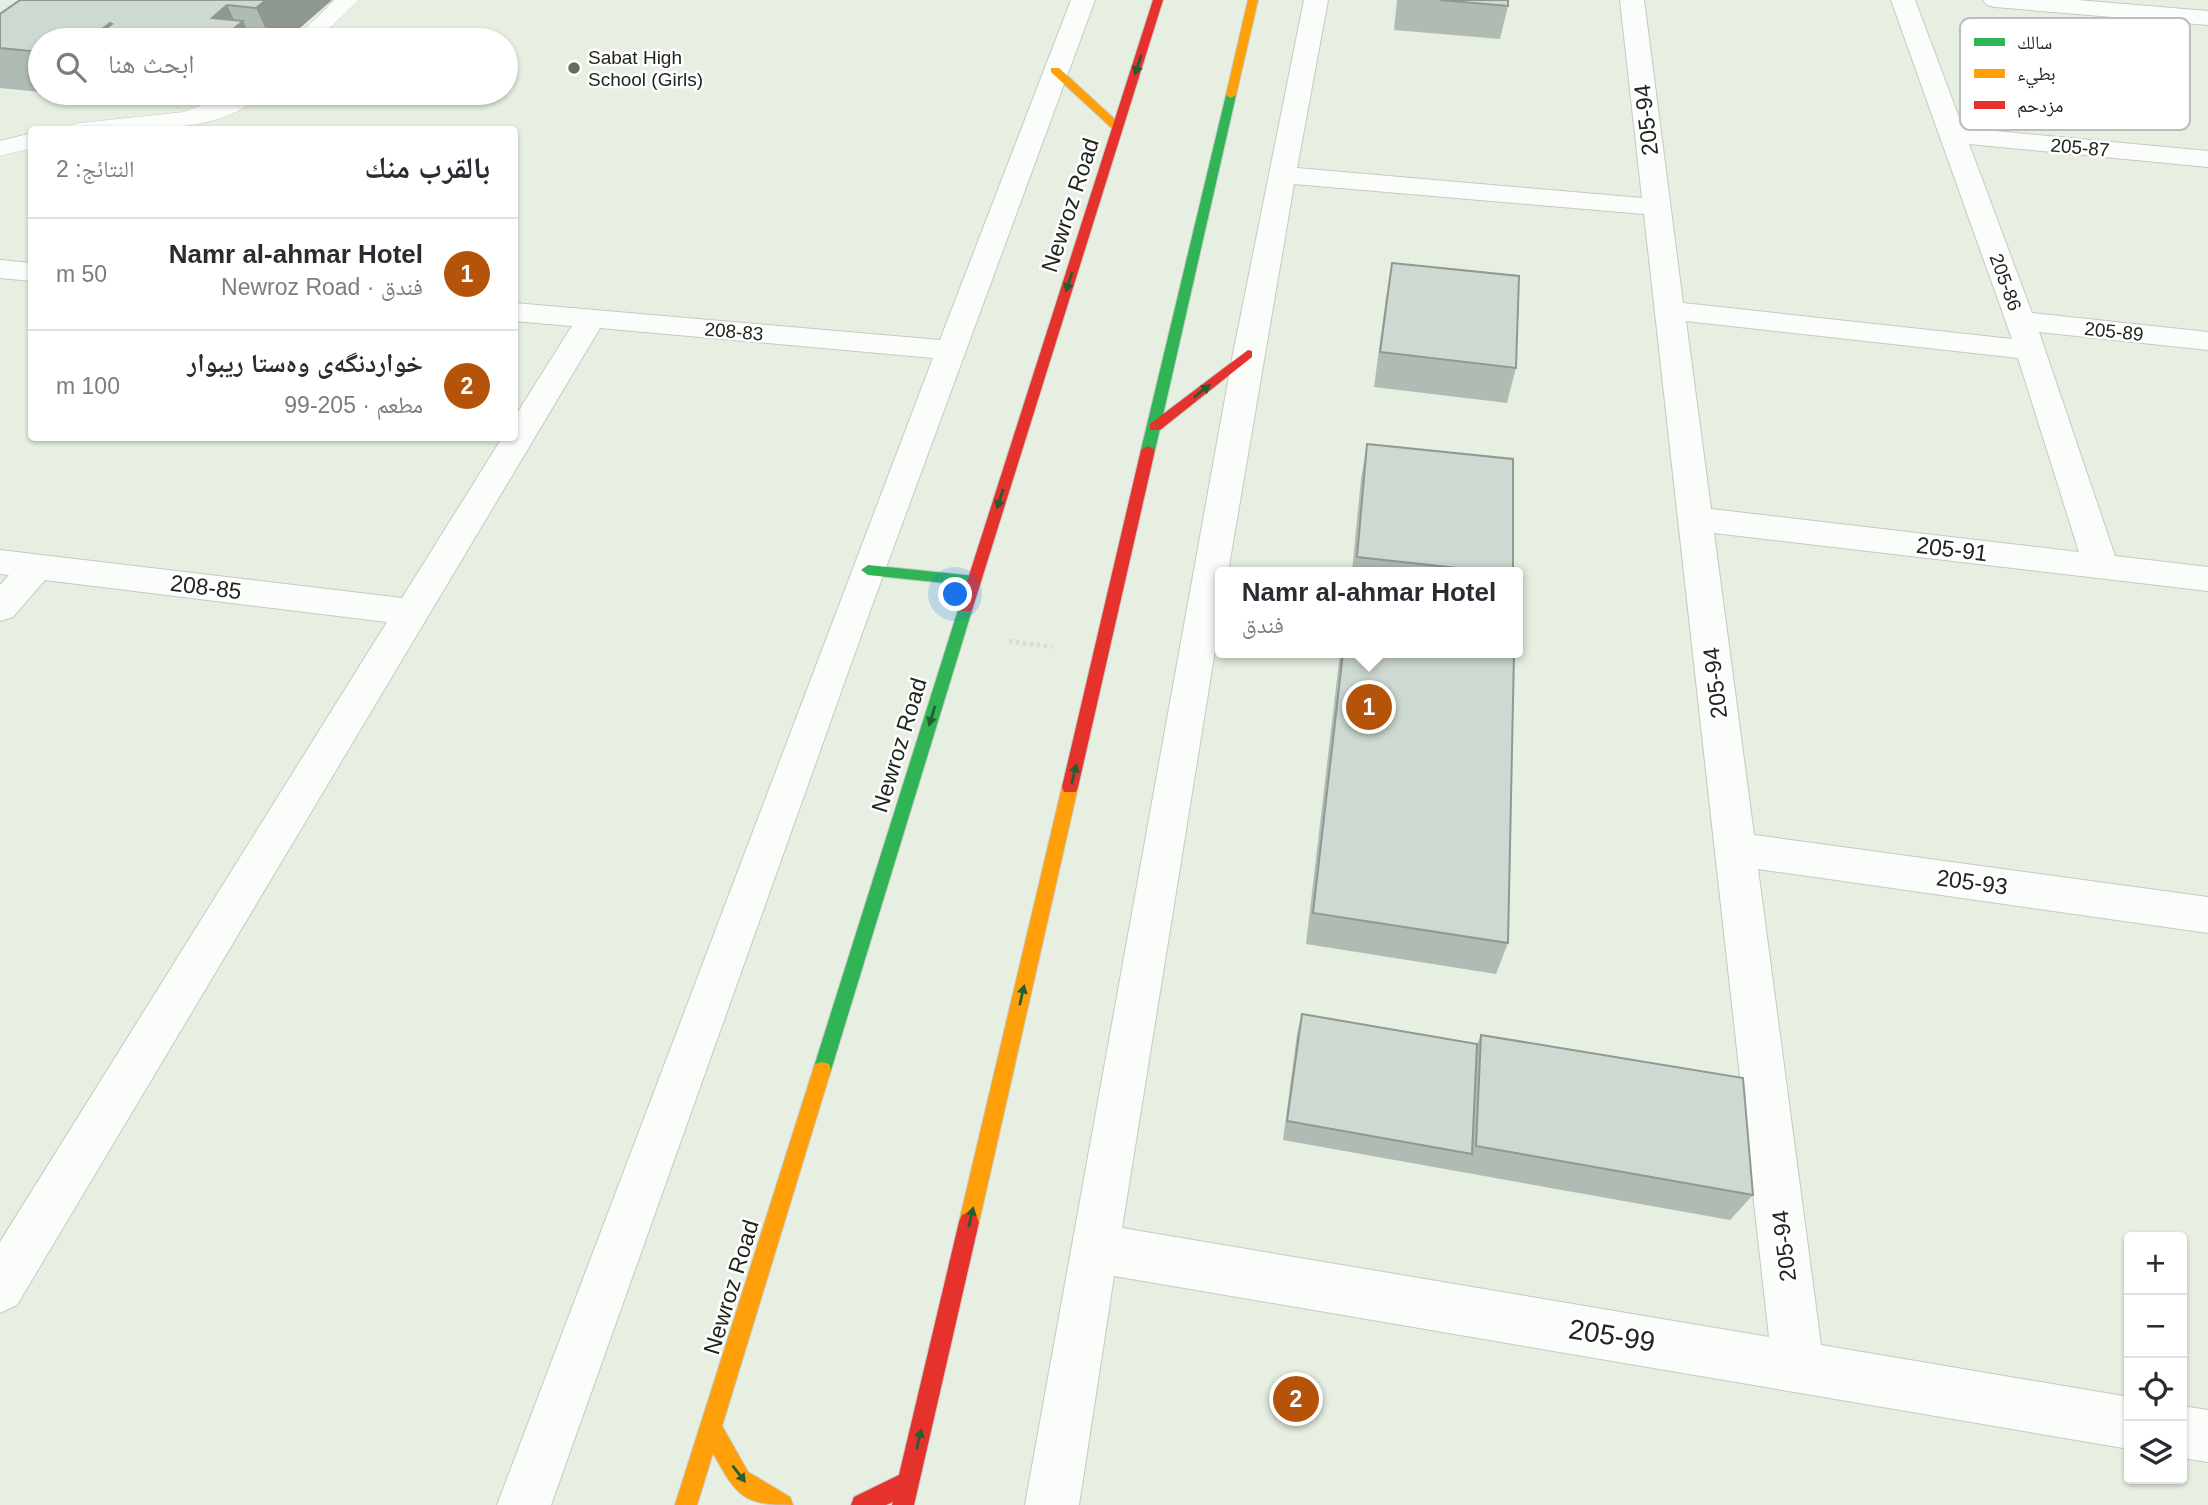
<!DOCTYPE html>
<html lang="ar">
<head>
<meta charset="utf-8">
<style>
	body { margin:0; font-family:Arial,"Noto Naskh Arabic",sans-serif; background:#f7f7f7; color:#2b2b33; direction:rtl }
	.controls { position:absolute; right:21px; bottom:21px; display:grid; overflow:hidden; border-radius:7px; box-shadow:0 2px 5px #0004 }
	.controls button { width:63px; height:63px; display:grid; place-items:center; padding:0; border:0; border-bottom:2px solid #e1e1e2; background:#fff; color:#2b2b33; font:35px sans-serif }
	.you { position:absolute; left:956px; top:595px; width:24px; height:24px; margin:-18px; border:5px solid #fff; border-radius:50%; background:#1a73e8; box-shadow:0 0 0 10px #1a73e833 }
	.badge { display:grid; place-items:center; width:46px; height:46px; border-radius:50%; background:#b45309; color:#fff; font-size:23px; font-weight:700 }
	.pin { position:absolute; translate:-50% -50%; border:4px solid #fff; box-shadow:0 2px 7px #0006 }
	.popup { position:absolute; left:1215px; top:567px; width:308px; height:91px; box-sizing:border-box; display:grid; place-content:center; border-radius:7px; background:#fff; filter:drop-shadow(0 2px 5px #0005); font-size:23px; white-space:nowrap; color:#7c7c81 }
	.popup b { font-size:26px; color:#2b2b33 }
	.popup::after { content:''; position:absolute; left:50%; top:100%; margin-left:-14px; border:14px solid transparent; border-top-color:#fff }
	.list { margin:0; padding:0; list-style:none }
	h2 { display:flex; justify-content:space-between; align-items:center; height:91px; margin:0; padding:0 28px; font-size:30px }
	h2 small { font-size:23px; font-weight:400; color:#7c7c81 }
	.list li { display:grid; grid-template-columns:46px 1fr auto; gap:21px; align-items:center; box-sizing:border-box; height:112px; padding:0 28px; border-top:2px solid #e1e1e2 }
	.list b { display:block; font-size:26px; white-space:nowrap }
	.list p { margin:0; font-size:23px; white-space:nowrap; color:#7c7c81 }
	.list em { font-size:23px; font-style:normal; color:#7c7c81 }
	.icon { flex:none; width:38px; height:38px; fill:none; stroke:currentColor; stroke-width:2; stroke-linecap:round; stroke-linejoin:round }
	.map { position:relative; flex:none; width:2208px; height:1505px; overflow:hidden; direction:ltr }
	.search { position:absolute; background:#fff; box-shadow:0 2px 5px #0004; left:28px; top:28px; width:490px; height:77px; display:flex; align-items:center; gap:18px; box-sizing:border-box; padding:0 24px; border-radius:38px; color:#7c7c81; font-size:26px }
	.panel { position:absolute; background:#fff; box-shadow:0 2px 5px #0004; left:28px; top:126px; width:490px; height:315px; border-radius:7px; direction:rtl }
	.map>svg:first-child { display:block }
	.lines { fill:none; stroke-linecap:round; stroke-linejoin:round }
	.lane-casing { stroke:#c4cbc1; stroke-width:1 }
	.street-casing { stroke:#c4cbc1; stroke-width:2 }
	.fast-casing { stroke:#c5cac3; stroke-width:2 }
	.slow-casing { stroke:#c5cac3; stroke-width:2 }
	.jam-casing { stroke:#c5cac3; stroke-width:2 }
	.path { stroke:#d8dbd6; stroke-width:4.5; stroke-dasharray:3.5 3.5; stroke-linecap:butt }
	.lane { fill:#fbfdfb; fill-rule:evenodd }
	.street { fill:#fbfdfb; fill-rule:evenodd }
	.fast { fill:#30b455; fill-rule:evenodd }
	.slow { fill:#ff9f0a; fill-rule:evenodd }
	.jam { fill:#e5322d; fill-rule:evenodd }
	.wall { fill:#b0bbb4 }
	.shaded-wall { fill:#909892 }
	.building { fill:#cdd9d1; stroke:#909892; stroke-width:2 }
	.oneway { fill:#265e33 }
	.poi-dot { fill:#656c62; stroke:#fff; stroke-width:2.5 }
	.labels { text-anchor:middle; stroke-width:5; stroke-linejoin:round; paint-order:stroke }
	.far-poi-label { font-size:19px; fill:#20251d; stroke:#fff; text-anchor:start }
	.far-street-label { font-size:19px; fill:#20251d; stroke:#fff }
	.street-label { font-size:23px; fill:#20251d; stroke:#fff }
	.near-street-label { font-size:28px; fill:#20251d; stroke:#fff }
	.key { fill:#fff; stroke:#bcbebb; stroke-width:2 }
	.key-label { font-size:19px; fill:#20251d }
</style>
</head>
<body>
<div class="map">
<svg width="2208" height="1505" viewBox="0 0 2208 1505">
	<rect width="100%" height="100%" fill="#e6efe2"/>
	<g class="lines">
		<g class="lane-casing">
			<path id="lane" d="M335,0H359L317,40H293Z
				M231,93H260C230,136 115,130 68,130L71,125L80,123L184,112Z
				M32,133V148L0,156V141Z"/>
		</g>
		<g class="street-casing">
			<path id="street" d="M1071,0H1095L866,622L551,1505H497L933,358L600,328L17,1305L0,1313V1242L387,622L45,580L13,617L0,621V585L9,575L0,574V550L402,598L502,438H514V418L572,326L514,321V303L940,340Z
				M1304,0H1328L1297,168L1642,198L1620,0H1644L1683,303L2012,339L1891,0H1915L1963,128L2208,151V167L1969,144L2032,313L2208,332V350L2039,332L2115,556L2208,567V591L1714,533L1754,835L2208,897V933L1758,869L1821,1345L2129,1397V1449L1114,1276L1079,1505H1025L1233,354ZM1294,184L1644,214L1769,1337L1122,1228L1220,619V572H1228ZM1686,321L2018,358L2079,552L1711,509Z
				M1983,0H2077L2208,11V25L1995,7L1987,5Z
				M0,260L32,263V281L0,278Z
				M2182,1406L2208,1410V1462L2182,1458Z"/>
		</g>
		<g class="fast-casing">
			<path id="fast" d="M1231,92L1236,95L1155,450L1148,454L1141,450L1226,95Z
				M868,565L974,576L981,581L974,586L868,575L861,570Z
				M966,602L973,607L831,1070L829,1076L822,1078L815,1076L813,1070L959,607Z"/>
		</g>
		<g class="slow-casing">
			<path id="slow" d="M1248,0H1258L1236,95L1231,98L1226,95Z
				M1051,68H1059L1122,126V130H1114L1051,72Z
				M1070,781L1076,782L1078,787L979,1222L976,1229L969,1232L962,1229L959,1222L1062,787L1064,782Z
				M822,1062L829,1064L831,1070L722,1426L748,1472L790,1497L793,1505C742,1505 737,1496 713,1453L697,1505H675L813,1070L815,1064Z"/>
		</g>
		<g class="jam-casing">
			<path id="jam" d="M1153,0H1163L973,607L971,611H961L959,607Z
				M1248,350L1252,351V357L1160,430H1150V424Z
				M1148,446L1155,450L1078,787L1076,792H1064L1062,787L1141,450Z
				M969,1212L976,1215L979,1222L914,1505H892L893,1502L886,1505H851L854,1497L899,1475L959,1222L962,1215Z"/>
		</g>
		<path class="path" d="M1009,641L1052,647"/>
		<use href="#lane" class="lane"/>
		<use href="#street" class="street"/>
		<use href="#fast" class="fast"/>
		<use href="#slow" class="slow"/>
		<use href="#jam" class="jam"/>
	</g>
	<path class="wall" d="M20,0H332L286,40H40V92L0,88V14Z
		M1397,0H1508V6L1500,39L1394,30Z
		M44,93H99L93,98Z
		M105,93H229L215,105Z
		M1392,263L1516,368L1507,403L1374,387L1386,298Z
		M1367,444L1513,572H1352L1361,479Z
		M1340,653H1514L1508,943L1496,974L1306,944Z
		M1302,1014L1477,1044L1481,1035L1753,1195L1730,1220L1283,1140L1297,1034Z"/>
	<path class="shaded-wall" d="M266,0H332L286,40H271L256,8Z
		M227,5L237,26L243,21L252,40H220L212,18Z
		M110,23L119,40H88Z
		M90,93H99L93,98Z
		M208,93H229L215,105Z"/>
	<path class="building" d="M20,0H266L256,8L227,5L212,18L243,21L220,40H91L112,24L110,23L88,40H40V52L0,48V14Z
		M1440,0H1508V6Z
		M1392,263L1519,276L1516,368L1380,352Z
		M1367,444L1513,459V572H1494L1357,557Z
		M1343,653H1514L1508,943L1313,913Z
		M1302,1014L1477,1044L1472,1154L1287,1121Z
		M1481,1035L1743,1078L1753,1195L1476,1146Z"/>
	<defs><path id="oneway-solid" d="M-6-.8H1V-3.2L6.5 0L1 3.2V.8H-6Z" transform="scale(1.75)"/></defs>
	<g class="oneway">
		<use href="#oneway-solid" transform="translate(1138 65) rotate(108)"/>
		<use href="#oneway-solid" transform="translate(1069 282) rotate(108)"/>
		<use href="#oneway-solid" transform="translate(1202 391) rotate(-38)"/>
		<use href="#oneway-solid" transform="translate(1000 499) rotate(108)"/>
		<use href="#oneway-solid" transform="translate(932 716) rotate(107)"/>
		<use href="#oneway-solid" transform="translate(1074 774) rotate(-77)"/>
		<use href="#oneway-solid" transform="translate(1022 995) rotate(-77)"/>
		<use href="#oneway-solid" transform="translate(971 1217) rotate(-77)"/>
		<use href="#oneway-solid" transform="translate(919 1439) rotate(-77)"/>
		<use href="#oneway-solid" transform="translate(739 1474) rotate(52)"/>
	</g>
	<circle class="poi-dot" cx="574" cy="68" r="7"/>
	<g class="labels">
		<g class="far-poi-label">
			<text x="588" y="64">Sabat High<tspan x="588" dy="22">School (Girls)</tspan></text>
		</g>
		<g class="far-street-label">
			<text transform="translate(2080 147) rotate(5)" y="7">205-87</text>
			<text transform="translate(2006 282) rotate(70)" y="7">205-86</text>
			<text transform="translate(734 331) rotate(5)" y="7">208-83</text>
			<text transform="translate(2114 331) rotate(6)" y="7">205-89</text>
		</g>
		<g class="street-label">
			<text transform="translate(1646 120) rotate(-97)" y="8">205-94</text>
			<text transform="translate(1070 205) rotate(-72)" y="8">Newroz Road</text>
			<text transform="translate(1952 549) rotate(7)" y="8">205-91</text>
			<text transform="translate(206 587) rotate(7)" y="8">208-85</text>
			<text transform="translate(1715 683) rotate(-97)" y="8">205-94</text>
			<text transform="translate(899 745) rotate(-73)" y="8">Newroz Road</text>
			<text transform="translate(1972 882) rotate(8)" y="8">205-93</text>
			<text transform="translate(1784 1246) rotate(-97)" y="8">205-94</text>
			<text transform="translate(731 1287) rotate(-73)" y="8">Newroz Road</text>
		</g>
		<g class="near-street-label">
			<text transform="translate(1612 1335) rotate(9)" y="10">205-99</text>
		</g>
	</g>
	<rect x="1960" y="18" width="230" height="112" rx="10" class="key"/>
	<rect x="1974" y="38" width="31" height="8" fill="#30b455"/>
	<rect x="1974" y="69" width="31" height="9" fill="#ff9f0a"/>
	<rect x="1974" y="101" width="31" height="8" fill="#e5322d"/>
	<g class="key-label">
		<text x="2017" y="49">سالك</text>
		<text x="2017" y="80">بطيء</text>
		<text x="2017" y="112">مزدحم</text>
	</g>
</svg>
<div class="controls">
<button>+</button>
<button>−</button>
<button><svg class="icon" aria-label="locate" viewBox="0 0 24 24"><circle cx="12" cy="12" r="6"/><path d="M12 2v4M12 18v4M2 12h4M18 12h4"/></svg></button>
<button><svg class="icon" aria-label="layers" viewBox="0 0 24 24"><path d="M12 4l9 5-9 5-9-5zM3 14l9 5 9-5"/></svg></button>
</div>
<div class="you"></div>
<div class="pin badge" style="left:1369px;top:707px">1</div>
<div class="popup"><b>Namr al-ahmar Hotel</b>فندق</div>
<div class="pin badge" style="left:1296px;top:1399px">2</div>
<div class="search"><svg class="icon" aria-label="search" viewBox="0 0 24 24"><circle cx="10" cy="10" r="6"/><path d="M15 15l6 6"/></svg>ابحث هنا</div>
<section class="panel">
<h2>بالقرب منك<small>النتائج: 2</small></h2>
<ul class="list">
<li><span class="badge">1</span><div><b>Namr al-ahmar Hotel</b><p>فندق · Newroz Road</p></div><em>50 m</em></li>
<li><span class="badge">2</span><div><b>خواردنگەی وەستا ريبوار</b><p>مطعم · 205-99</p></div><em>100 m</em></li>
</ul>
</section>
</div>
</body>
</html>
